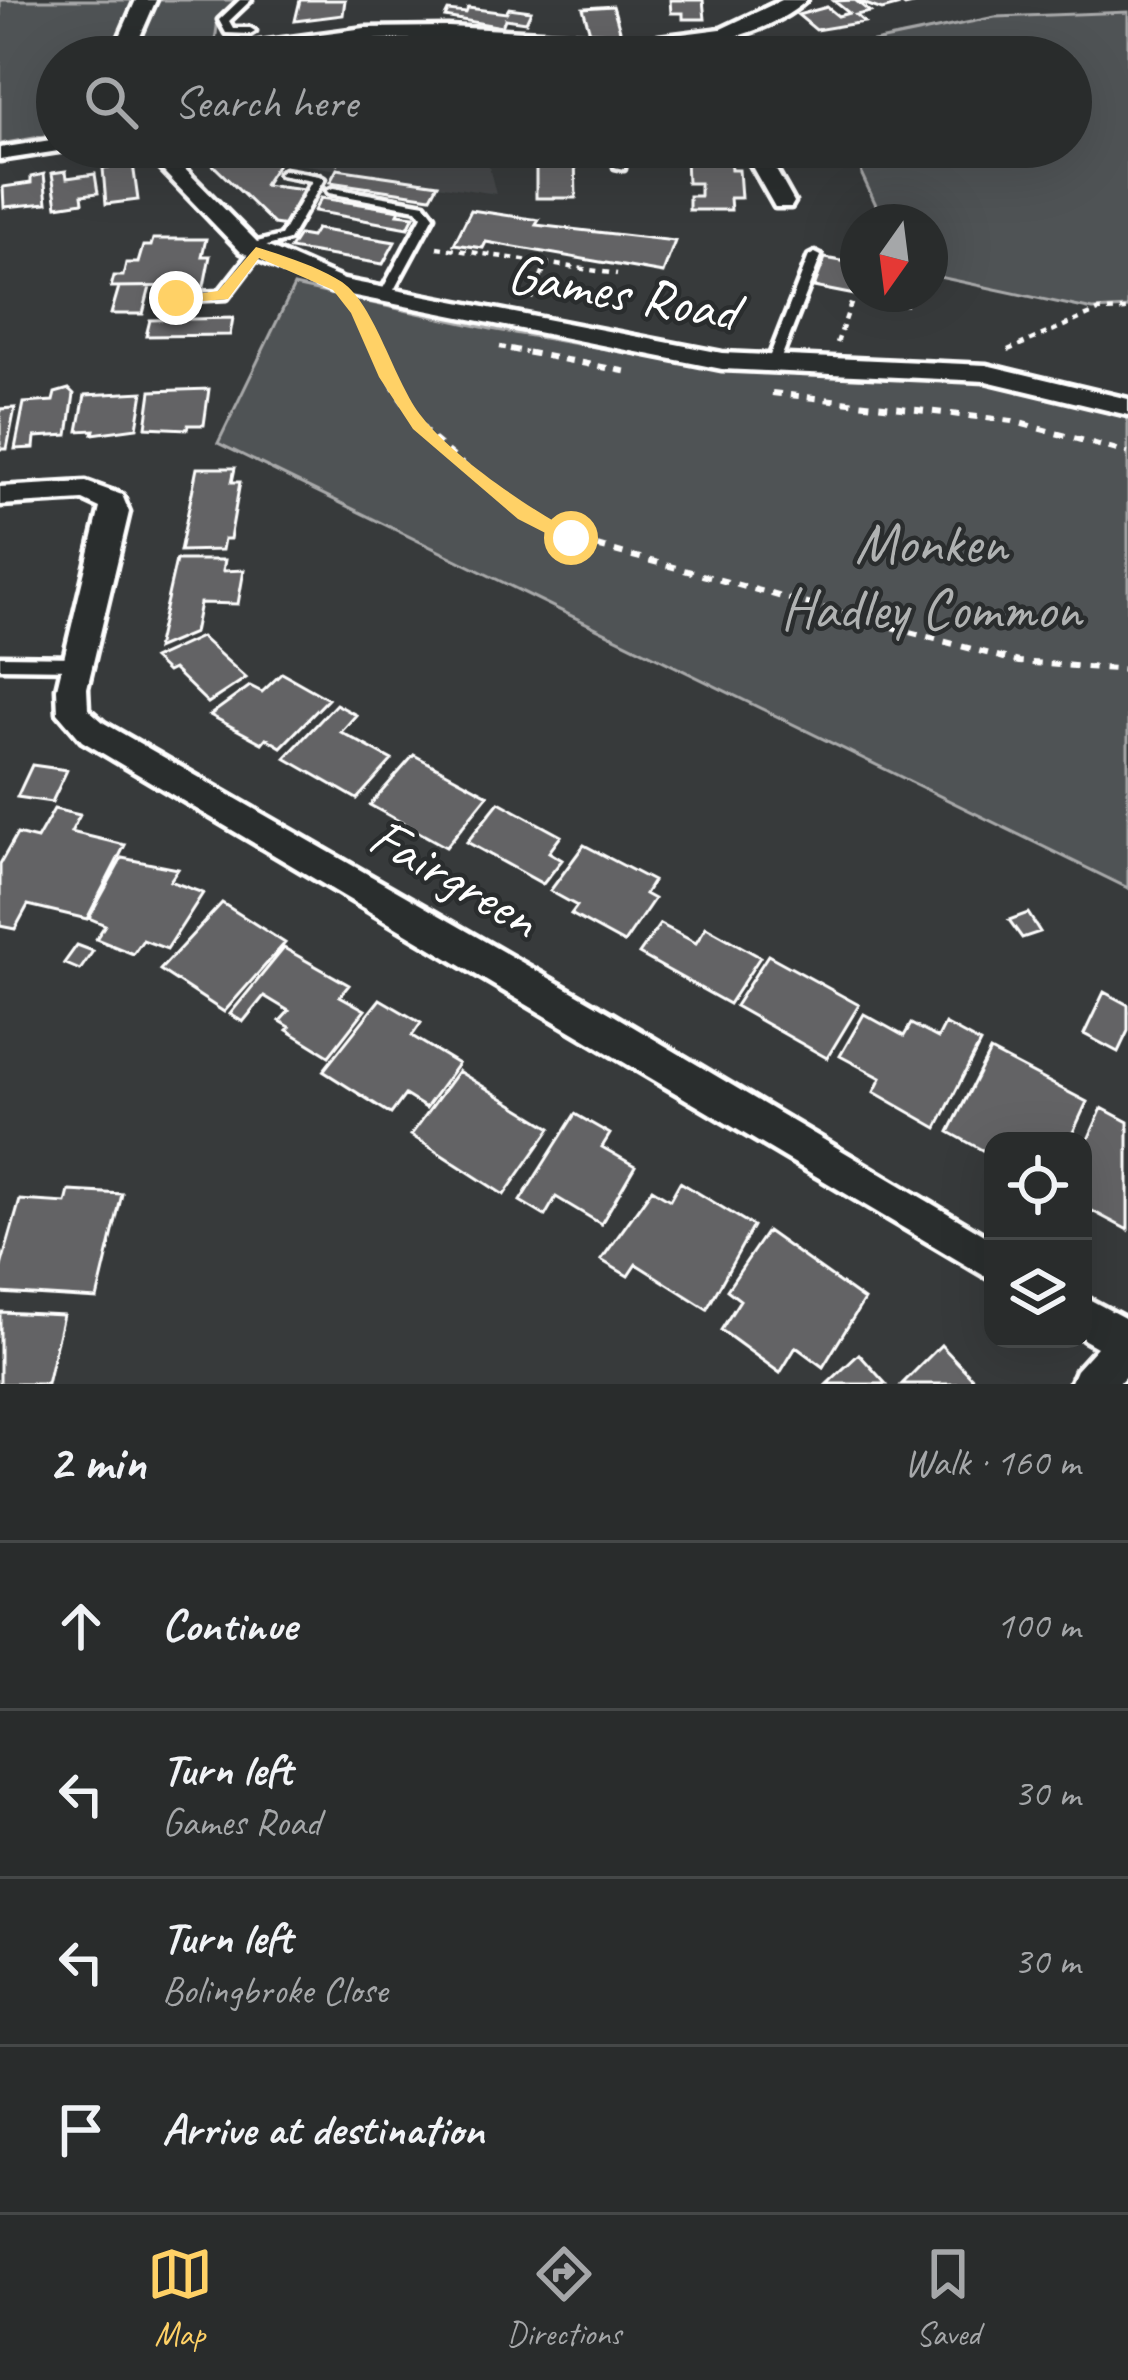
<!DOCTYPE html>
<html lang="en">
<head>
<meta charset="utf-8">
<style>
	body { margin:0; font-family:Caveat,sans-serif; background:#313434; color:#f1f3f6 }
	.controls { position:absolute; right:36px; bottom:36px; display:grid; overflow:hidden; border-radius:24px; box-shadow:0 12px 48px #0002 }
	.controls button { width:108px; height:108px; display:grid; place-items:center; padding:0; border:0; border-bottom:3px solid #454848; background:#292c2c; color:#f1f3f6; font:60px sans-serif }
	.compass { position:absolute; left:840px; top:204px; width:108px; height:108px; border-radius:50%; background:#292c2c; box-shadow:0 12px 48px #0002; rotate:194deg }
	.stop { position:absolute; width:36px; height:36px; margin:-27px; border:9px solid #ffd166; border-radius:50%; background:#fff }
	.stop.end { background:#ffd166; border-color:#fff; box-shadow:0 3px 12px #0008 }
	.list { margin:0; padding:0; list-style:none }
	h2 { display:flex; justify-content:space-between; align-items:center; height:156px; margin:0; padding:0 48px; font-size:51px }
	h2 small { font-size:39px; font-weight:400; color:#a5a7a9 }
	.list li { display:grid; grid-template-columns:78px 1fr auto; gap:36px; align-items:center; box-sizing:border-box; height:168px; padding:0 48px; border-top:3px solid #454848 }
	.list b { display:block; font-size:45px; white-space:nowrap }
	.list p { margin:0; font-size:39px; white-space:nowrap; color:#a5a7a9 }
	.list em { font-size:39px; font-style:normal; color:#a5a7a9 }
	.icon { flex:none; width:66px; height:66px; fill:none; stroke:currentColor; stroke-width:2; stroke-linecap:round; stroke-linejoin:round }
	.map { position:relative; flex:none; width:1128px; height:1384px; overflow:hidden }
	.search { position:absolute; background:#292c2c; box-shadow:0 12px 48px #0002; left:36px; right:36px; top:36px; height:132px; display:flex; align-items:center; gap:30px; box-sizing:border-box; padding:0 42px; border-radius:66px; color:#a5a7a9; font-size:45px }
	.sheet { height:828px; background:#292c2c }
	nav { display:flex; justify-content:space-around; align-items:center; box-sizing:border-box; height:168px; border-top:3px solid #454848; background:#292c2c; font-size:33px; color:#a5a7a9 }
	nav a { display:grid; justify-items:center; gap:6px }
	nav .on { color:#ffd166 }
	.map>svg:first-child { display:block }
	.built { fill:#444748 }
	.green { fill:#505354; stroke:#a8a9aa; stroke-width:3 }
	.building { fill:#636465; stroke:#fff; stroke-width:3 }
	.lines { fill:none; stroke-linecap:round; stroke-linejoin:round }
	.lane-casing { stroke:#fff; stroke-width:9 }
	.street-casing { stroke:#fff; stroke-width:9 }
	.path-far1 { stroke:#fff; stroke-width:4.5; stroke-dasharray:6 6; stroke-linecap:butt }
	.path { stroke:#fff; stroke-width:6; stroke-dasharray:9 9; stroke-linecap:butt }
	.lane { fill:#2a2d2e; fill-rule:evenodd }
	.street { fill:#2a2d2e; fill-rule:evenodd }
	.route { fill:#ffd166 }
	.labels { text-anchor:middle; stroke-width:9; stroke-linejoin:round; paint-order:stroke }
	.street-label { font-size:57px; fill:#fff; stroke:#2a2d2e }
	.park-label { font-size:57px; fill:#b0b2b2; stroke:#2a2d2e }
</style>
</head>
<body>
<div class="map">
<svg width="1128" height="1384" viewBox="0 0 1128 1384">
	<rect width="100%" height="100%" fill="#373a3b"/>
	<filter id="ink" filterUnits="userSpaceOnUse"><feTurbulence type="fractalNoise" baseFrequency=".00833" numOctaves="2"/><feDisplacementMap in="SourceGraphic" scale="24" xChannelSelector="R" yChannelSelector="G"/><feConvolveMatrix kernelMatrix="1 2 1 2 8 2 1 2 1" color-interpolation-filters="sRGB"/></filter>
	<g filter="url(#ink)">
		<path class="built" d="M178,147H484L496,194L213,151Z"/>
		<path class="green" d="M0,0H135L109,57H57V134L0,144Z
			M156,0H236L218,19L215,42L140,57L134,49Z
			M1128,12V308L1093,310L930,275V222H884L862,175L858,147H1071V57H842L840,49L995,17Z
			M294,286L491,329L721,369L996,382L1128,415V888L218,443Z"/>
		<path class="building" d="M300,0H345L343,15L295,21Z
			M670,0H703L705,19H683V13H671Z
			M855,0L870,12L856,15L864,22L816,30L798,15L827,7L838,16L849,13L834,1Z
			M930,0L905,6L898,1L891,2L897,6L882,10L857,1Z
			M613,6L621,34L591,36L583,8Z
			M468,8L506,13L509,8L531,11L526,22L505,19L502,27L445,17L448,11L466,13Z
			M470,46L508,50L506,55L513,56L465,57Z
			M351,48L402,49L400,56H426L349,57Z
			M282,147H359L345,148L338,163L277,157Z
			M221,154L279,162L264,185L304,190L287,226L274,224L213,165Z
			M524,156H575L576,198H536V167H524Z
			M686,156H730L731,170H739L741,198H730L731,210H689V196H700V183H687Z
			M133,164L138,200L106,204L103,168Z
			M337,169L438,184L431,197L330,182Z
			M66,171L67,178L95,174L98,193L82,195L83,202L57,206L52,173Z
			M44,174L47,203L4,207L3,187L31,183V177Z
			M321,198L400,210L398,214L414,216L408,228L314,211Z
			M471,210L539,220L536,225L675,241L663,273L486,242L483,248L454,244Z
			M316,229L395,242L383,264L290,249L299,235L311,237Z
			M153,239H206L202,256H210L204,286L111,287L114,276H123L126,263H138L143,246H151Z
			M825,258L858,264V294H909L906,305L814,287Z
			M119,287H150L143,314H111Z
			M233,318L230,335L146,336L150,320Z
			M69,389L74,394L68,435L35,437L34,448L15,449L24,403L53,401L55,393Z
			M209,389L204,425H188L187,429L146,427L151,391Z
			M143,392L137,428L93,434L94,430L78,431L85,395Z
			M15,408L7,449H0V409Z
			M197,468H235L232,482H240L230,539H224L222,550L180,551Z
			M176,560H225L223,571L244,570L238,604L200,603L194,633L156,649Z
			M201,637L246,678L208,703L173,669L167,672L153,659Z
			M282,673L328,699L281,747L266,738L262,743L210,715L250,686L262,692Z
			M336,704L356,715L341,732L392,760L357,799L285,758Z
			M414,755L488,795L446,847L370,805Z
			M32,765L67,770L52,802L17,797Z
			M499,802L561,836L549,852L562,860L543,884L467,842Z
			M54,809L80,815L71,832L125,845L87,919L28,905L15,929L0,926V864L17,834L37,839Z
			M584,845L653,881L645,894L654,899L624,943L571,914L577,906L550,891Z
			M122,858L178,869L170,881L203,893L167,949L143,940L133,954L96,939L105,925L89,918Z
			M222,903L285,943L224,1012L160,970Z
			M1028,913L1040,932L1022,938L1009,920Z
			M660,924L696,943L706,927L760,957L729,1004L639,954Z
			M77,945L93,951L80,970L64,963Z
			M284,948L349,985L340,996L365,1010L329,1056L287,1030L290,1027L280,1021L289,1011L264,996L243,1022L230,1014Z
			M768,955L859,1005L827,1058L735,1006Z
			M1104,992L1128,1005V1031L1118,1052L1084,1034Z
			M380,999L421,1023L412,1036L458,1064L426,1108L405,1095L391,1114L323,1071Z
			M864,1014L904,1036L911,1024L938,1038L945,1024L980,1043L937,1128L874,1092L881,1078L840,1056Z
			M990,1051L1087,1102L1069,1141H993V1156L949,1132Z
			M458,1071L551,1128L504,1195L411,1135Z
			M1102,1108L1128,1122V1230L1083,1206V1151Z
			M575,1114L610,1134L602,1147L635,1166L601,1224L556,1197L545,1216L520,1201Z
			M680,1182L753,1226L707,1309L636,1264L628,1276L601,1260L652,1189L670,1200Z
			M69,1191L122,1194L97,1299L0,1293V1270L20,1200L66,1203Z
			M767,1231L864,1300L823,1367L796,1347L780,1373L721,1330L740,1300L727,1290Z
			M0,1312L63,1315L47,1384H0Z
			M941,1345L978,1384H902Z
			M859,1354L886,1384H827Z"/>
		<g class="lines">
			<g class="lane-casing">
				<path id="lane" d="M240,0H251L229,21L233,28H250L255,31L250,34L226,33L219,20Z
					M614,147H624V169L615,167Z
					M284,170L319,176L324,179L289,240L256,249L262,252L227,298L172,301L170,298L176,294L219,292L252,250L245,249V245L281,236L312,181L280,175L279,173Z
					M333,188L425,204L434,216L389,299L385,300L379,296L422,216L417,209L329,193L327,191Z
					M815,253L821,256L779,363L773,367L769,366L767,363L809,256Z
					M0,656L77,657L84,663L77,669L0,668Z"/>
			</g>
			<g class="street-casing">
				<path id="street" d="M136,0H156L131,57H111Z
					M782,0H807C710,86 490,32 366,40C304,44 245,57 183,57L193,51L365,28L448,27L651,38L721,29Z
					M57,139V147L65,150L0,160V148Z
					M140,147H163L257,242L344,280L722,353L986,365L1128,399V415L986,381L722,369L330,291L241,252Z
					M611,147H763L794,202L791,207H775L745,154L620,156L612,155Z
					M86,482L122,495L129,512L87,688L88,709L104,723L610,1013L993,1240V1281L82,741L58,713L57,688L100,508L83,500L0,505V487Z
					M1083,1296L1128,1320V1373L1118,1384H1070L1076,1370L1097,1347L1083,1339Z"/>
			</g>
			<path class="path-far1" d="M437,247L617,274
				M531,299L547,263
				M359,313L376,352
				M837,343L852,301
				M500,347L526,352
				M1008,350L1098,311L1128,310"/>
			<path class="path" d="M375,349L398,395L429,436L488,486L571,539L1019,662L1128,670
				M510,349L628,372
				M772,393L1012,421L1128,453"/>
			<use href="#lane" class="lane"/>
			<use href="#street" class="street"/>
		</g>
	</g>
	<path class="route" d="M256,247C282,255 319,267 342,282C376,306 394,382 422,417C453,457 532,511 577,534V543H565L518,519L413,429L379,377L351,313L333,290L259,258L228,299L176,303L168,298L218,291Z"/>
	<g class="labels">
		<g class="street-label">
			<text transform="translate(623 291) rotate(10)" y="20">Games Road</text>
			<text transform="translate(455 876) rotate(30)" y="20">Fairgreen</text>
		</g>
		<g class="park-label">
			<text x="931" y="562">Monken<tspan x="931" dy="66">Hadley Common</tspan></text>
		</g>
	</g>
</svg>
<div class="controls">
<button><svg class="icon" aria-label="locate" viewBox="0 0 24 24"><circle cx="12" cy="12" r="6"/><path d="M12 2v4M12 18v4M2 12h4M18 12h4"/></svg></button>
<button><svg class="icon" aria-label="layers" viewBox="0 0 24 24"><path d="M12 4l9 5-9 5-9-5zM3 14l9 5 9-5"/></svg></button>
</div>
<svg class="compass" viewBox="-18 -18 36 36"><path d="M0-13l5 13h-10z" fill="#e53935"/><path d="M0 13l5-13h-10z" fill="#a5a7a9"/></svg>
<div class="stop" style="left:571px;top:538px"></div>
<div class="stop end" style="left:176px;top:298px"></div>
<div class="search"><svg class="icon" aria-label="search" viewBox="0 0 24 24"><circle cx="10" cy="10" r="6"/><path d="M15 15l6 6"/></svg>Search here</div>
</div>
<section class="sheet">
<h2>2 min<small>Walk · 160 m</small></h2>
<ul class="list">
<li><svg class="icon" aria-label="ahead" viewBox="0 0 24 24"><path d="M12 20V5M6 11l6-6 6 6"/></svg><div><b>Continue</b></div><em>100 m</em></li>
<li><svg class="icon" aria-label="left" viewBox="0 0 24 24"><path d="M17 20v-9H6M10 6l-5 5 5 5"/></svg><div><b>Turn left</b><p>Games Road</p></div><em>30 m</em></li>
<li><svg class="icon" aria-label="left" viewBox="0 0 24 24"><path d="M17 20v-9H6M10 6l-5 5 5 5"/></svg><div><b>Turn left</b><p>Bolingbroke Close</p></div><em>30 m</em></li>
<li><svg class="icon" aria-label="arrive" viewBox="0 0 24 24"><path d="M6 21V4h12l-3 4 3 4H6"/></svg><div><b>Arrive at destination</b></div></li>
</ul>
</section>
<nav>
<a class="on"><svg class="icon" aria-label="map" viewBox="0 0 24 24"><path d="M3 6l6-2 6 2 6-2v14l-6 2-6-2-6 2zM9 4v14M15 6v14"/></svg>Map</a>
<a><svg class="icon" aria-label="directions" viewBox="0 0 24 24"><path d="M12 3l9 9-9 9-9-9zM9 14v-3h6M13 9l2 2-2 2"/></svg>Directions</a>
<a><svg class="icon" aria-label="saved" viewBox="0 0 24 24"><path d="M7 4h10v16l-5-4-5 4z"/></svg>Saved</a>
</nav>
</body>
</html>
